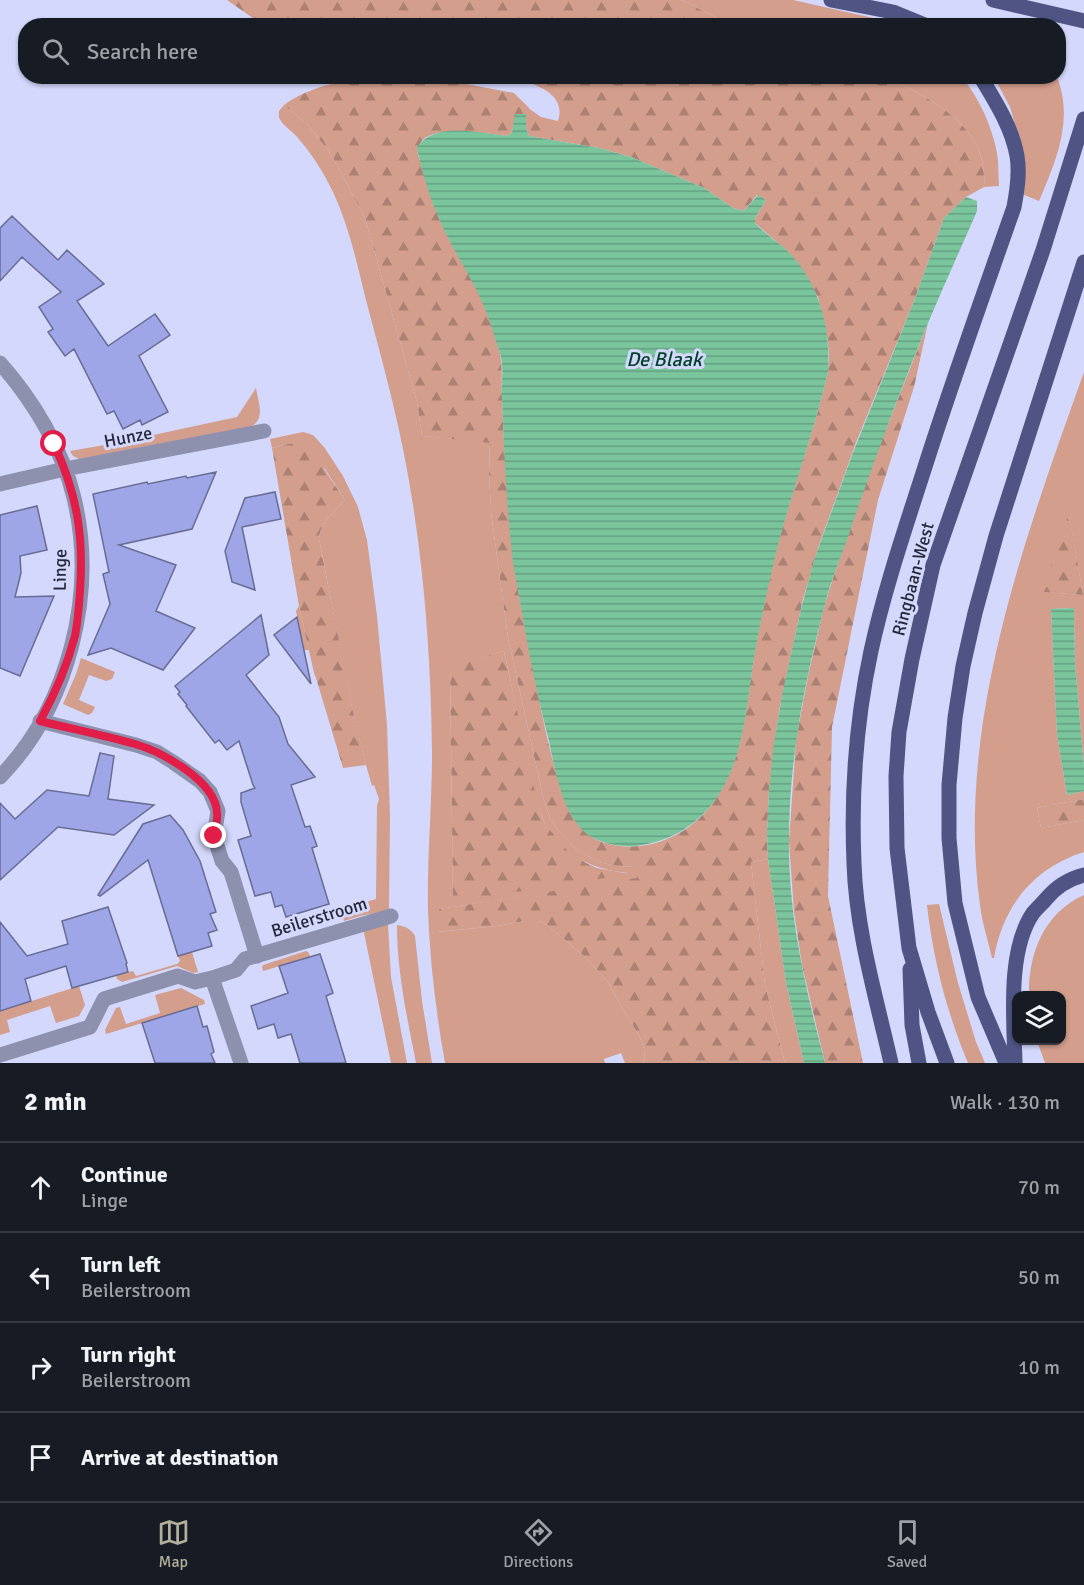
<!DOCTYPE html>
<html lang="en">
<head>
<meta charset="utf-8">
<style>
	body { margin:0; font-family:Signika,sans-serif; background:#242831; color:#f1f3f6 }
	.controls { position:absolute; right:18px; bottom:18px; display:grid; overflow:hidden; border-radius:12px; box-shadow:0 2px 4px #0004 }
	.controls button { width:54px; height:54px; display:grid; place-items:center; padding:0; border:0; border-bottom:2px solid #363941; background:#171b24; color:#f1f3f6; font:30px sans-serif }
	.stop { position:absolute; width:18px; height:18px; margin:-14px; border:4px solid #e11d48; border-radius:50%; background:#fff }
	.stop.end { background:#e11d48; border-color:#fff; box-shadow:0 2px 6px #0008 }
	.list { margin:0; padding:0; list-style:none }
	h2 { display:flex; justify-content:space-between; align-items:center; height:78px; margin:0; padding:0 24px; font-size:26px }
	h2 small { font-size:20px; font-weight:400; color:#9ea1a6 }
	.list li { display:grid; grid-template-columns:39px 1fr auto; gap:18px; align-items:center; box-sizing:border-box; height:90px; padding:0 24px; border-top:2px solid #363941 }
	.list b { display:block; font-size:22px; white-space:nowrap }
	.list p { margin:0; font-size:20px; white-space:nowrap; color:#9ea1a6 }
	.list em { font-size:20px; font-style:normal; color:#9ea1a6 }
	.icon { flex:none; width:33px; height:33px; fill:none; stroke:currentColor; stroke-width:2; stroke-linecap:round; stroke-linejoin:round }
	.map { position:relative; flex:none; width:1084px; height:1063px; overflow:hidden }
	.search { position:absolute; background:#171b24; box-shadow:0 2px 4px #0004; left:18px; right:18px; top:18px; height:66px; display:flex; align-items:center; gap:15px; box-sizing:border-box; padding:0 21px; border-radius:24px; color:#9ea1a6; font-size:22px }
	.sheet { height:438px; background:#171b24 }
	nav { display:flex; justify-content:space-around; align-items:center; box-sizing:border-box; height:84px; border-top:2px solid #363941; background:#171b24; font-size:16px; color:#9ea1a6 }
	nav a { display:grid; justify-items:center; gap:3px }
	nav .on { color:#b2b09a }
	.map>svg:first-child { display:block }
	.green { fill:#d39e8c; fill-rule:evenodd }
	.forest { fill:url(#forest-firs); fill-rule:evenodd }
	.water { fill:url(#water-rules) }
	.building { fill:#9fa6e7; stroke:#686c94; stroke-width:1.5 }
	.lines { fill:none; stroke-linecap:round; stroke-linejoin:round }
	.minor { stroke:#8e91ae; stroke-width:15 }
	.major { stroke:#505485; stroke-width:15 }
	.route { stroke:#e11d48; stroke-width:8 }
	.labels { text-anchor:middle; stroke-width:6; stroke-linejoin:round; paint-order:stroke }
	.street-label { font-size:18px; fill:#262839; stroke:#d3d8fc }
	.water-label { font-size:20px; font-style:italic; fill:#04432a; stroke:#d3d8fc }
</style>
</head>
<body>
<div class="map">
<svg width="1084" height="1063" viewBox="0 0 1084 1063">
	<defs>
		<pattern id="forest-firs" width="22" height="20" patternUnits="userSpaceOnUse" patternTransform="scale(1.5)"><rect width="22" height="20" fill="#d39e8c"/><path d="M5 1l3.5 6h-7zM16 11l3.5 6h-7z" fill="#ab8173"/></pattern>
		<pattern id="water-rules" width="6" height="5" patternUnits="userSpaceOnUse" patternTransform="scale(1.5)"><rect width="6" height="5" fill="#7bc59d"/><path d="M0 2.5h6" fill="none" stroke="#65a081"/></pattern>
	</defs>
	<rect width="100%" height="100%" fill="#d3d8fc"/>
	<path class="green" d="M682,0H793L878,19L896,25H736L717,18Z
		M887,77H962C979,98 992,126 997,153C999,164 998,175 999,186L984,187C989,126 933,100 887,77Z
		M994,77H1057C1074,120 1056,161 1039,201L1022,194L1019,138L1010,107Z
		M284,105L309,126L332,156L365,218L417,402L422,436L490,442L489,473L491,512L508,638L544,801L550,818L556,828L576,849L598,862L617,866L636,867L637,879L439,909L437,932L497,926L525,921H539L547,925L584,956L608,982L622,1008L639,1035L644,1048L645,1063H625L621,1053L604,1059L605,1063H445C436,1013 430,962 428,911C427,858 432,806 432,753C431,652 423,548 403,449C393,399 379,349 366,300C357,264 349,226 333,192C324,173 312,154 298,138C293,132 285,127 281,121C278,117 279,115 279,111ZM504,651C512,685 518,720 526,754C531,774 534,796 542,816C557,853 591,870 629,873L453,901L450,667Z
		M1084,372V766L1075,664L1074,608L1051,609L1057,735L1067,795L1084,791V799L1037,808L1041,828L1084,820V852C1033,868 1003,906 994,958H992C988,940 982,923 980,905C955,725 1025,538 1084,372ZM1069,515L1083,595L1043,592Z
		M256,388C258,402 266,418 251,427L81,460L73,456L70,451L116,443L237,417Z
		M303,432L313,435L324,447L343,476L358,507L367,540L377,616L387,725L390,815L389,909L387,911L360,916L344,921L341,909L376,899L377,806L379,799L374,785L372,786C348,705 336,621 319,539C319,524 336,510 345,500L325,469L292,443L272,448L270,439Z
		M299,606L309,650H304L296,611Z
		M81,658L115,672L112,679L106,681L89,675L79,700L95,707L92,713L88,715L63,704L76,674Z
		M768,859L786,983L804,1063H785L765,985L751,862Z
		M1084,895V1063H1045L1037,1041L1062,1040V996L1029,995C1028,954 1044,913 1084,895Z
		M939,904L958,983L976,1042L985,1063H968C947,1013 933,959 927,905Z
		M388,924L391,977L407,1063H391L363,928Z
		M397,925C405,926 411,929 415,936L422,1001L432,1063H416C407,1017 397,972 397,925Z
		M306,951L309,953L310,957L263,971L262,967L263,965Z
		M192,952L198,972L193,973L177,966L122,982L117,979L116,975L133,971L136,976L177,964L180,961L178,956Z
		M79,986L85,1005L79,1016L56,1023L50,1006L7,1020L10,1032L0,1035V1011Z
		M181,988L204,1000L205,1004L106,1034L105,1030L116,1008L120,1007L126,1024L160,1013L155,995Z"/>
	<path class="forest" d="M227,0H682L717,18L736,25H263Z
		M372,77L429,79L461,83L514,93L531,110L541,117L558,121C567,93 535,85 515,77H887C933,100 989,126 984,187L966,197L944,218L914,301L857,440L819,545L803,599L779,711L769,791L767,833L768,859L751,862L765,985L785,1063H645L644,1048L639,1035L622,1008L608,982L584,956L547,925L539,921H525L497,926L436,932V921L439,909L637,878L635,867L617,866L598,862L576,849L556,828L550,818L544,801L508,638L491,512L489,473L490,443L422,436L417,402L365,218L332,156L309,126L284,105C308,87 343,80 372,77ZM516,114H526V128L529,136L599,148L631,157L704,188L733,208L744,211L757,195L766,200L755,218V223L786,250L818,297L828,342L829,358L828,372C814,432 792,489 777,548C768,584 760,621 754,657C746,706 744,758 715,800C694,831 657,850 620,846C593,843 576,829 567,804C551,764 543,720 535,678C523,620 512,562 508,504C506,469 503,434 502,399C501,384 503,369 500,354C496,337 491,320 484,304C473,278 456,255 444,229C432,205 427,180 418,155C414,119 488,134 508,136L512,132Z
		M928,323L914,387L878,500L832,727L828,896L863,1063H825L802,965L794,912L789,841L796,740L808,676L824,607L834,575L875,457Z
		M292,443L314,454L345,500C336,510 319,524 319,539L352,707L366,765L343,768L316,678L314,673L299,606L272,448Z
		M1069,513L1083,595L1042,592Z
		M504,651L534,788L542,817L548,828L567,850L586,863L597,868L630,874L453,902L450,666Z
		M1084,799V820L1041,828L1037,808Z"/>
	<path class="water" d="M515,114H526V128L529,136L599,148L631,157L704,188L733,208L744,211L758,195L766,200L755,218V223C767,236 783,245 794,258C821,289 831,333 828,372C814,432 792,490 777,549C769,583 761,618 755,652C747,697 746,745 724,786C706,818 679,839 642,845C620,849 591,843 577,824C560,802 554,764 548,737C536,691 527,643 519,596C516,578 512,561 511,544C506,496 504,447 502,399C501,388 503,377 502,366C502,356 497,345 494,335C483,294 461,265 443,228C435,210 428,192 423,173C421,164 418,156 417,147C437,120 481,134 508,136L512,132Z
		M966,197L977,201V211C961,248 944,285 928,323C901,388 876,455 853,522C844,551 831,578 824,608C804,684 789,761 789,840C788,916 806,990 825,1063H804L786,983L768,859L767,833L769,791L773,750L782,695L801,609L814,560L852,455L914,301L944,218Z
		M1074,608L1075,664L1084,766V791L1067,795L1057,735L1051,609Z"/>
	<path class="building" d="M12,216L58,260L67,250L104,284L77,301L108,346L155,314L170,335L139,356L168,412L142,425L140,420L123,429L114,411L107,414L74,349L65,356L48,332L53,329L39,307L61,292L22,257L0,281V228Z
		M216,472L192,529L119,545L176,565L156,611L195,628L163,670L111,648L88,655L110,604L103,574L109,572L93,494L147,482L148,484L186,476L187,478Z
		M275,492L281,519L242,527L255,590L232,582L225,551L245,498Z
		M37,506L47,550L20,556L21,573L15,597L54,596L20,676L0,668V515Z
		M261,615L269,655L246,675L279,717L288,744L315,777L291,785L305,827L310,826L317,846L312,848L329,904L286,917L282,905L275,907L271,892L255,896L238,840L251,836L241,802V793L255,788L253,785L239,741L227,750L219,740L215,743L186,706L187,705L178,694L180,692L175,686Z
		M297,617L311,684L274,635Z
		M100,753L114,756L108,799L154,805L114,835L58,827L0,880V803L15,819L47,790L89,796Z
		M170,815L183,830L200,861L216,912L210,914L217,930L208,933L212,946L178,956L148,860L100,896L98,895L143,824Z
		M108,907L127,963L126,964L128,972L72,988L66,966L25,979L31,1001L0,1011V922L27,956L68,944L62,921Z
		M320,954L333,993L326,996L346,1063H300L291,1034L278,1038L274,1024L258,1029L251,1006L288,993L279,966Z
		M197,1006L203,1027L207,1026L214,1052L211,1054L215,1063H155L142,1023Z"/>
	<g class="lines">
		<path class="minor" d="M0,363C33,400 63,450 74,498C97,593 69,706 0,777
			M0,484L65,469L264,431
			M40,721L136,745L157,752L173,762L200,781L210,792L218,811L214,836L222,861L231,872L257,956
			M212,978L241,1063
			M0,1055L90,1027L104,999L178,976L195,982L212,978L236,970L245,959L391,916"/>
		<path class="major" d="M831,0L893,12L927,26
			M993,0L1084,21
			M910,969L912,1025L919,1063
			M891,1063C876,997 856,930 854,863C851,792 856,721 871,651C884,591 904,532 923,473C951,384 983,296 1014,207C1017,191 1020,173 1017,156C1012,127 995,101 980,76
			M947,1063L928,1012L909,948L897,848L896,776L899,732L912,659L933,565L1043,250L1084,119
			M1006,1063L978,997L955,903L949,838V785L955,718L963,666L975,613L996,536L1084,262
			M1015,1063C1014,1019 1007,951 1033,913C1037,908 1042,904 1046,899C1056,887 1068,879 1084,875"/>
	</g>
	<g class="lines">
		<path class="route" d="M54,444C77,494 84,536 80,591C79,606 78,621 75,636C67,666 55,694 40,721C72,729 104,735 135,744C162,752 216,781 217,813C218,820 215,829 214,836"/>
	</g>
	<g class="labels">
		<g class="street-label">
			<text transform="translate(128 437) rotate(-11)" y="6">Hunze</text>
			<text transform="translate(60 570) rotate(-89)" y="6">Linge</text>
			<text transform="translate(913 579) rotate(-75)" y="6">Ringbaan-West</text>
			<text transform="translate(319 917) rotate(-17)" y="6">Beilerstroom</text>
		</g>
		<g class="water-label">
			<text x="664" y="366">De Blaak</text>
		</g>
	</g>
</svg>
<div class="controls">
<button><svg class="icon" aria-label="layers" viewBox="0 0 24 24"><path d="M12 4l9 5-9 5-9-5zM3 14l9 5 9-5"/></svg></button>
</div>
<div class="stop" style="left:54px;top:444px"></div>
<div class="stop end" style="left:214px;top:836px"></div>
<div class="search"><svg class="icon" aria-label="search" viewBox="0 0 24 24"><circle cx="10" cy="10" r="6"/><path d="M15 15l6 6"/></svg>Search here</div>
</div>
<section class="sheet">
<h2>2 min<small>Walk · 130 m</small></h2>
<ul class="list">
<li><svg class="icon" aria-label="ahead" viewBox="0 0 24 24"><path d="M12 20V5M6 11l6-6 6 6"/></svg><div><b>Continue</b><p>Linge</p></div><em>70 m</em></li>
<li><svg class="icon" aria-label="left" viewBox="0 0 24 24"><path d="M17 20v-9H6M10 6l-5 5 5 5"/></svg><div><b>Turn left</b><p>Beilerstroom</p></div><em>50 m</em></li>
<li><svg class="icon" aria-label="right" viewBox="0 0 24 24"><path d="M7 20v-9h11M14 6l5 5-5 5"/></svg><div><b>Turn right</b><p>Beilerstroom</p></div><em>10 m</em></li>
<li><svg class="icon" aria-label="arrive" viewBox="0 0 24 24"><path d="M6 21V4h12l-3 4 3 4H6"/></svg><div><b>Arrive at destination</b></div></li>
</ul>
</section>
<nav>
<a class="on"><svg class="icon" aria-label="map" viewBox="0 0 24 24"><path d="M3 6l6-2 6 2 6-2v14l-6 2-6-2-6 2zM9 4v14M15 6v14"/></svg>Map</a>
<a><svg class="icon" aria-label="directions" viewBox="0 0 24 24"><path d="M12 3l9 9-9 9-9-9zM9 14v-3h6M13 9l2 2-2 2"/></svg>Directions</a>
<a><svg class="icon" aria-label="saved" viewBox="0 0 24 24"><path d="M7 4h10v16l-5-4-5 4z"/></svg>Saved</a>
</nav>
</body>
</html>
